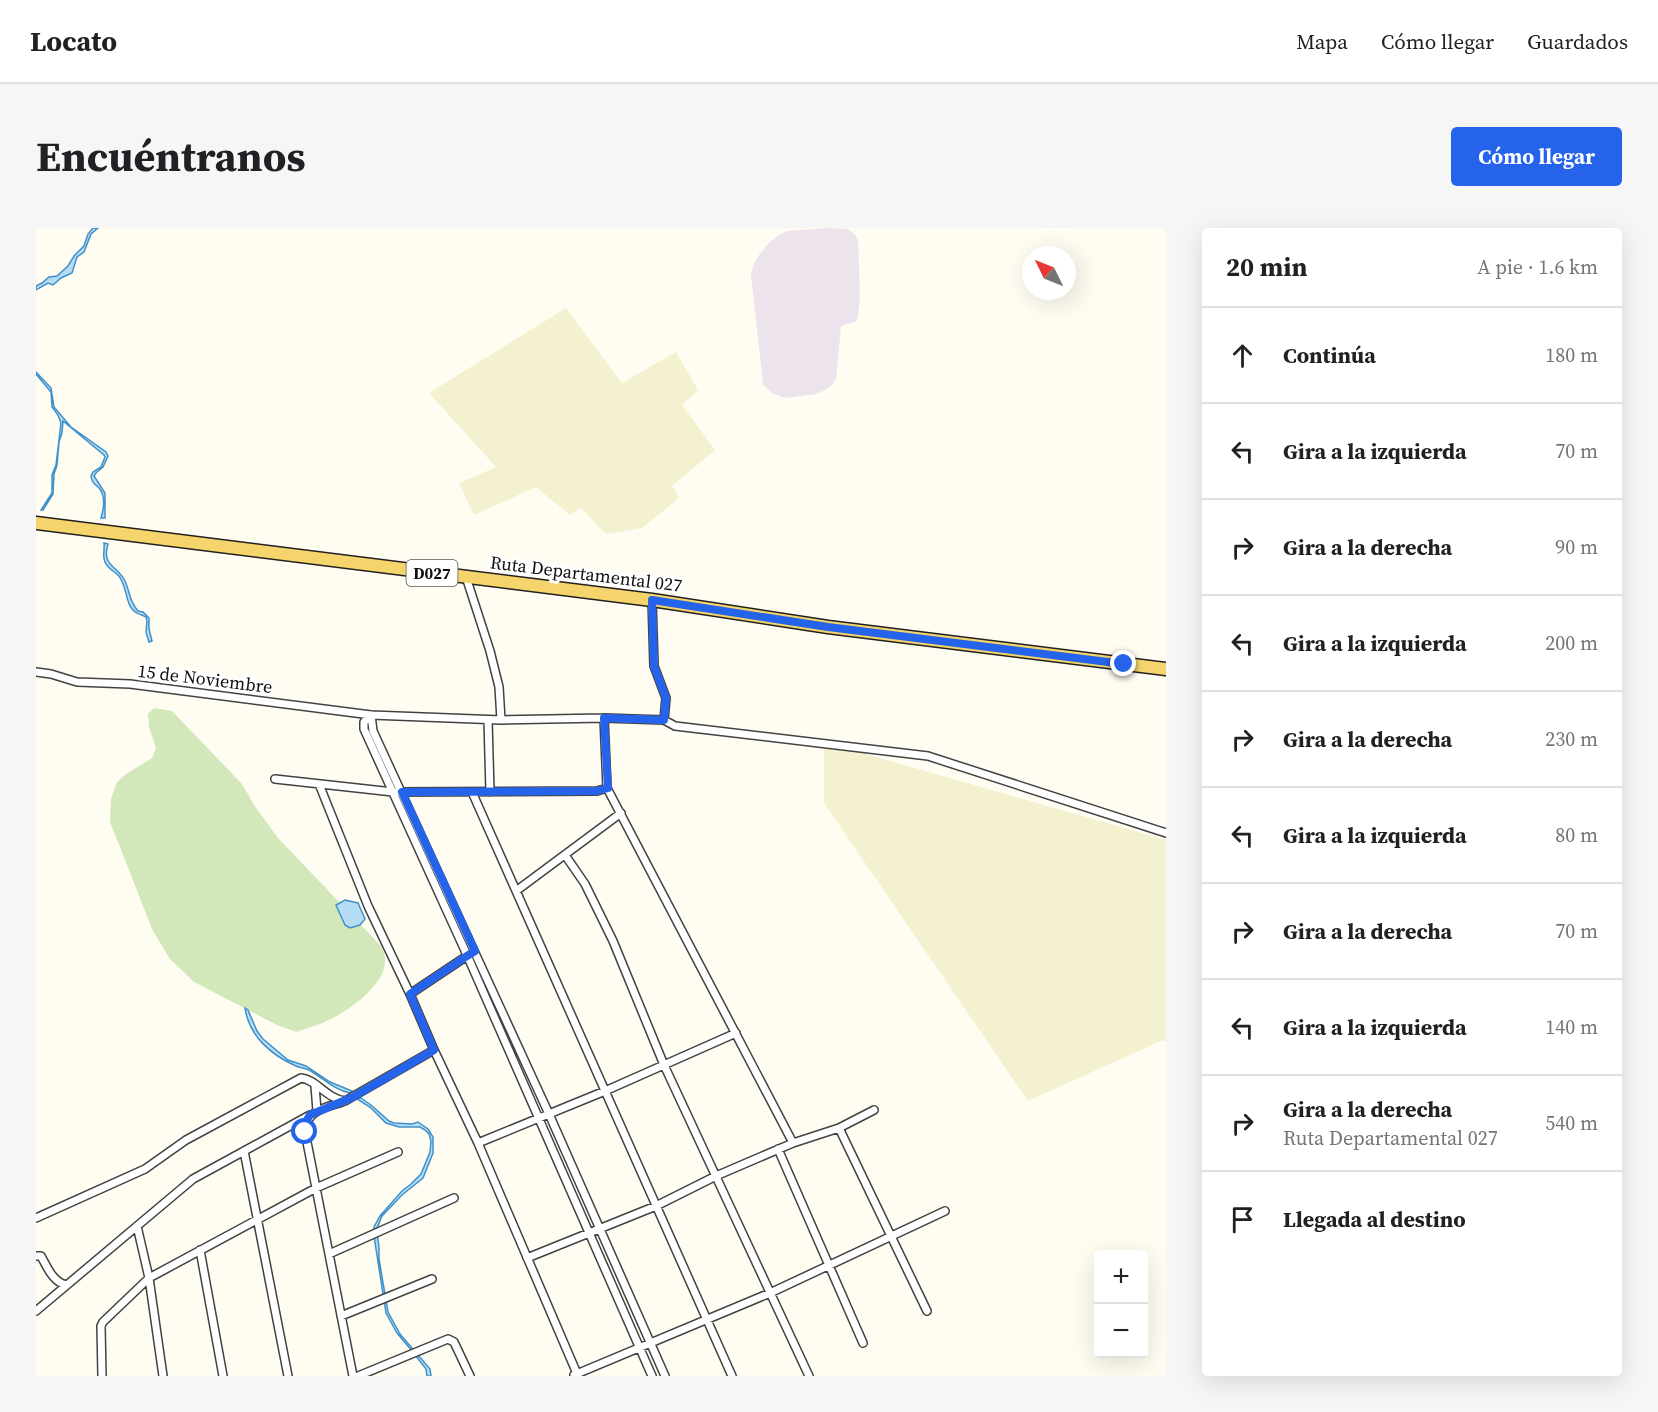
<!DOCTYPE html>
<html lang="es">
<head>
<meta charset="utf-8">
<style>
	body { margin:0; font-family:"Source Serif 4",serif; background:#f6f6f6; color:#202124 }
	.controls { position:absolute; right:18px; bottom:18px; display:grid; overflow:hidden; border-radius:6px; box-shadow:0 6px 24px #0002 }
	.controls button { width:54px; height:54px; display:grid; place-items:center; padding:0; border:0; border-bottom:2px solid #e0e0e0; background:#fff; color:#202124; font:30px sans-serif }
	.compass { position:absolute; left:986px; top:18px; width:54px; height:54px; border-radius:50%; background:#fff; box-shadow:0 6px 24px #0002; rotate:313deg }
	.stop { position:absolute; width:18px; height:18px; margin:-14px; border:4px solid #2563eb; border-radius:50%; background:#fff }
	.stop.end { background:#2563eb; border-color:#fff; box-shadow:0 2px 6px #0008 }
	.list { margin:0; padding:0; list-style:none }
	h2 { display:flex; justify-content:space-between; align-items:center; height:78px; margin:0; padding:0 24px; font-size:26px }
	h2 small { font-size:20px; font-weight:400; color:#757577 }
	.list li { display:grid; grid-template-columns:39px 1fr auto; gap:18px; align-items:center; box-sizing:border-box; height:96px; padding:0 24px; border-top:2px solid #e0e0e0 }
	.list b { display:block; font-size:22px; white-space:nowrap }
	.list p { margin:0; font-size:20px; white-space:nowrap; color:#757577 }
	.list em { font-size:20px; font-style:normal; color:#757577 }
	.icon { flex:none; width:33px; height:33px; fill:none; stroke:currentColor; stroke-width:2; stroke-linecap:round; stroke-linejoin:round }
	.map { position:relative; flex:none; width:1130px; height:1148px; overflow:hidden; border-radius:6px }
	header { display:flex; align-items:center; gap:36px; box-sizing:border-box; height:84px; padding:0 30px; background:#fff; border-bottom:2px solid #e0e0e0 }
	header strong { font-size:28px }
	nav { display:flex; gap:33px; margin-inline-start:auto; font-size:21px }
	.intro { display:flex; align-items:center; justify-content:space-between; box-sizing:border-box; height:144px; padding:0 36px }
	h1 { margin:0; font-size:42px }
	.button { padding:15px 27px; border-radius:6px; background:#2563eb; color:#fff; font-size:21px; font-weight:700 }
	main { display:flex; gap:36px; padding:0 36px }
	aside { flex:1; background:#fff; border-radius:6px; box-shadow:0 6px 24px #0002 }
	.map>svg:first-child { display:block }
	.industrial { fill:#ece3ed }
	.farmland { fill:#f4f1d1 }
	.green { fill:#d2e8bb }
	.water { fill:#b7ddf4; stroke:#4091c9; stroke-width:1.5 }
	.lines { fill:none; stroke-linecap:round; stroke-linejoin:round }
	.street-casing { stroke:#424242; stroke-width:10 }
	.primary-casing { stroke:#202020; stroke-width:15 }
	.street { stroke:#fff; stroke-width:7 }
	.primary { stroke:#f4d46b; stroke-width:12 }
	.route { stroke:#2563eb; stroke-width:8 }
	.labels { text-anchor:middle; stroke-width:6; stroke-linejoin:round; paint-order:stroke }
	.shield { fill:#fff; stroke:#575757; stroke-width:1.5 }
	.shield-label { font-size:16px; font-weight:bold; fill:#0f0f0f }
	.street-label { font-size:18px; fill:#0f0f0f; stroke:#fff }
</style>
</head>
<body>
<header>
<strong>Locato</strong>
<nav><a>Mapa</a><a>Cómo llegar</a><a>Guardados</a></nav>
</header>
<div class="intro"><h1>Encuéntranos</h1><a class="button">Cómo llegar</a></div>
<main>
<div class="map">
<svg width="1130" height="1148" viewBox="0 0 1130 1148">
	<rect width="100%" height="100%" fill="#fffcf1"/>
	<path class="industrial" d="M793,0L811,1L816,4L822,11L824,71L821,93L805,98L800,151L797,156L791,161L780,166L749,170L736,165L727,156L715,47L717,38L723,27L734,14L743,7L751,3Z"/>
	<path class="farmland" d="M530,80L586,155L640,124L662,162L646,177L679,222L636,258L643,270L606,300L570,306L545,280L534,287L500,259L438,287L423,255L460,239L393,165Z
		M788,514L1130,612V814L1127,812L992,873L788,575Z"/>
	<path class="green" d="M118,480L136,483L206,556L218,577L242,610L345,718C347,722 349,727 349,732C350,756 315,781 295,791C284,797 271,800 260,804L241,797L158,754L134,731L117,703L74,594L75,571L81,554L90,546L116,530L120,520L113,499L112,486Z"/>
	<path class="water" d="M57,0H62L55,6L48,24L41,29L36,45L25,50L17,57L12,55L0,62V58L6,55L13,49L21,48L32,38L38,28L48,18L52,6Z
		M0,144L15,160L18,179L35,199L70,224L72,228L67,239L60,245L58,248L69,265V290H65C68,280 70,268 63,260C58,255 56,255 55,248L57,244L65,239L69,229L68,227L27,193L26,205L23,214L21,237L18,246L17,266L7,282H5L16,265V247L20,237L25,195L22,187L16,179L15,164L0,146Z
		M68,315L72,316C65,338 82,338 89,353C95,366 92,371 102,383L107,384L113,390V401L116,413L113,414L110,404L111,393L110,389C107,387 104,387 101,385C88,378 92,357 82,347C78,343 72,341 69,334C66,328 69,322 68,315Z
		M309,672L322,675L329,691L324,697L314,700L309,697L300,677Z
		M209,780L212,782L221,803L227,811L252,832L270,838L294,854L316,863L314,865C298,862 287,850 273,842C269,840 264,840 260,838C235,827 213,808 209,780Z
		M325,870L335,877L353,893L358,895L376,896L382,894L392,901L397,909V925L387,950L366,967L346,988L341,1000V1005L343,1019V1031L352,1084L364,1106L394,1141L395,1148H391L390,1141L376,1123L361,1105L350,1085L338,1008V999L344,988L366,963L375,956L385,946L394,924L395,913L393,906L389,902L384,899H363L350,895L334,879L321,871Z"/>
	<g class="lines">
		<g class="street-casing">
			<path id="street" d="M0,444L15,446L41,454L94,456L335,487L465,492L463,459L454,423L430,349
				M335,487L328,494V501L431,727L616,1148
				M335,487L337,503L513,886L629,1148
				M568,490L571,560L757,915
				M452,492L454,564
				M465,492L568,490L628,492L630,470L618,438L616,372
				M628,492L639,498L892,528L1130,605
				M239,551L357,564L561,563L571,560
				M283,556L332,678L374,766
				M436,564L696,1148
				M529,627L549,656L577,713L628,837L773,1148
				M480,663L585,585
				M434,726L374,766L398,822L442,915L542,1148
				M279,858L281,883
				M306,874C289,880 270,882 269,904L317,1148
				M803,900L838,882
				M442,915L569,863L700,805
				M742,921L827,1115
				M208,923L252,1148
				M0,990L109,941L150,912L265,850C280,851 291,871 309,873L398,822
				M101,998L113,1050L127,1148
				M164,1022L187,1148
				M293,1026L418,970
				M0,1028H5C11,1039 17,1054 30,1057
				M491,1030L620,978L680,948L757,915L803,900L891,1083
				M0,1083L157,951L274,887
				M305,1088L396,1051
				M538,1147L734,1065L909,983
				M66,1148L65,1098L67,1094L113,1050L280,960L362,924
				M322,1148L412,1111L418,1114L434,1148"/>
		</g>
		<g class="primary-casing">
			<path id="primary" d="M0,295L616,372L792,399L1130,441"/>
		</g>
		<use href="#street" class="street"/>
		<use href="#primary" class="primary"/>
	</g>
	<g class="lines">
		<path class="route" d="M269,904V895L274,887L317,869L398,822L374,766L431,728L439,723L366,564L561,563L572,560L568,490L628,492L630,470L618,438L616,372L792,399L1088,436"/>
	</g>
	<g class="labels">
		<rect class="shield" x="370.5" y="332" width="51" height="26" rx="4.5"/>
		<g class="shield-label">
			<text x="396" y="351">D027</text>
		</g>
		<g class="street-label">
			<text transform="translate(550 346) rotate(7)" y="6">Ruta Departamental 027</text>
			<text transform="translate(169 451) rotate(7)" y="6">15 de Noviembre</text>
		</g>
	</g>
</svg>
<div class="controls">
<button>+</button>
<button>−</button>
</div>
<svg class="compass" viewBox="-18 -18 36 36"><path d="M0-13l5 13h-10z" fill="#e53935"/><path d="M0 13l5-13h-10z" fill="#757577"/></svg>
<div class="stop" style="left:269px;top:904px"></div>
<div class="stop end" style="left:1088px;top:436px"></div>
</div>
<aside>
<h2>20 min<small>A pie · 1.6 km</small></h2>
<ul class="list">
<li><svg class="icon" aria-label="ahead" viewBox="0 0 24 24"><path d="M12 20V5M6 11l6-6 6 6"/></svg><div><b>Continúa</b></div><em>180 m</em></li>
<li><svg class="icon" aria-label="left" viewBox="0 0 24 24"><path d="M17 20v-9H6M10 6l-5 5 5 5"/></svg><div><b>Gira a la izquierda</b></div><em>70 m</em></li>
<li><svg class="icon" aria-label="right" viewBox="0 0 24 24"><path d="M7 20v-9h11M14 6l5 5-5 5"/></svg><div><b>Gira a la derecha</b></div><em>90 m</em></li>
<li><svg class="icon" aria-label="left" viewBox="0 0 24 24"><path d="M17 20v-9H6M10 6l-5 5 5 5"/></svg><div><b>Gira a la izquierda</b></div><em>200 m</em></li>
<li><svg class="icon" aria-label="right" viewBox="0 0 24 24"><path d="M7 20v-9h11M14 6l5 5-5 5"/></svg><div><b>Gira a la derecha</b></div><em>230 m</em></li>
<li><svg class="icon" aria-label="left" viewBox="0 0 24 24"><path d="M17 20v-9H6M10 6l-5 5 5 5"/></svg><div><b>Gira a la izquierda</b></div><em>80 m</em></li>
<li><svg class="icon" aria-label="right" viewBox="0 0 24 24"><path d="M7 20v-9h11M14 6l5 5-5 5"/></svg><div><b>Gira a la derecha</b></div><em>70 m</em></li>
<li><svg class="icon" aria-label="left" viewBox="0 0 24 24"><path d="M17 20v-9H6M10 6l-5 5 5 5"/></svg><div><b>Gira a la izquierda</b></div><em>140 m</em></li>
<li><svg class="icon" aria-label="right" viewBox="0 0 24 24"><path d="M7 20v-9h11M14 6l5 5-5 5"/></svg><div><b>Gira a la derecha</b><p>Ruta Departamental 027</p></div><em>540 m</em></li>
<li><svg class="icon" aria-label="arrive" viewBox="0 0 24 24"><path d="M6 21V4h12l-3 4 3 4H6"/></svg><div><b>Llegada al destino</b></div></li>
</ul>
</aside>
</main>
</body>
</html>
